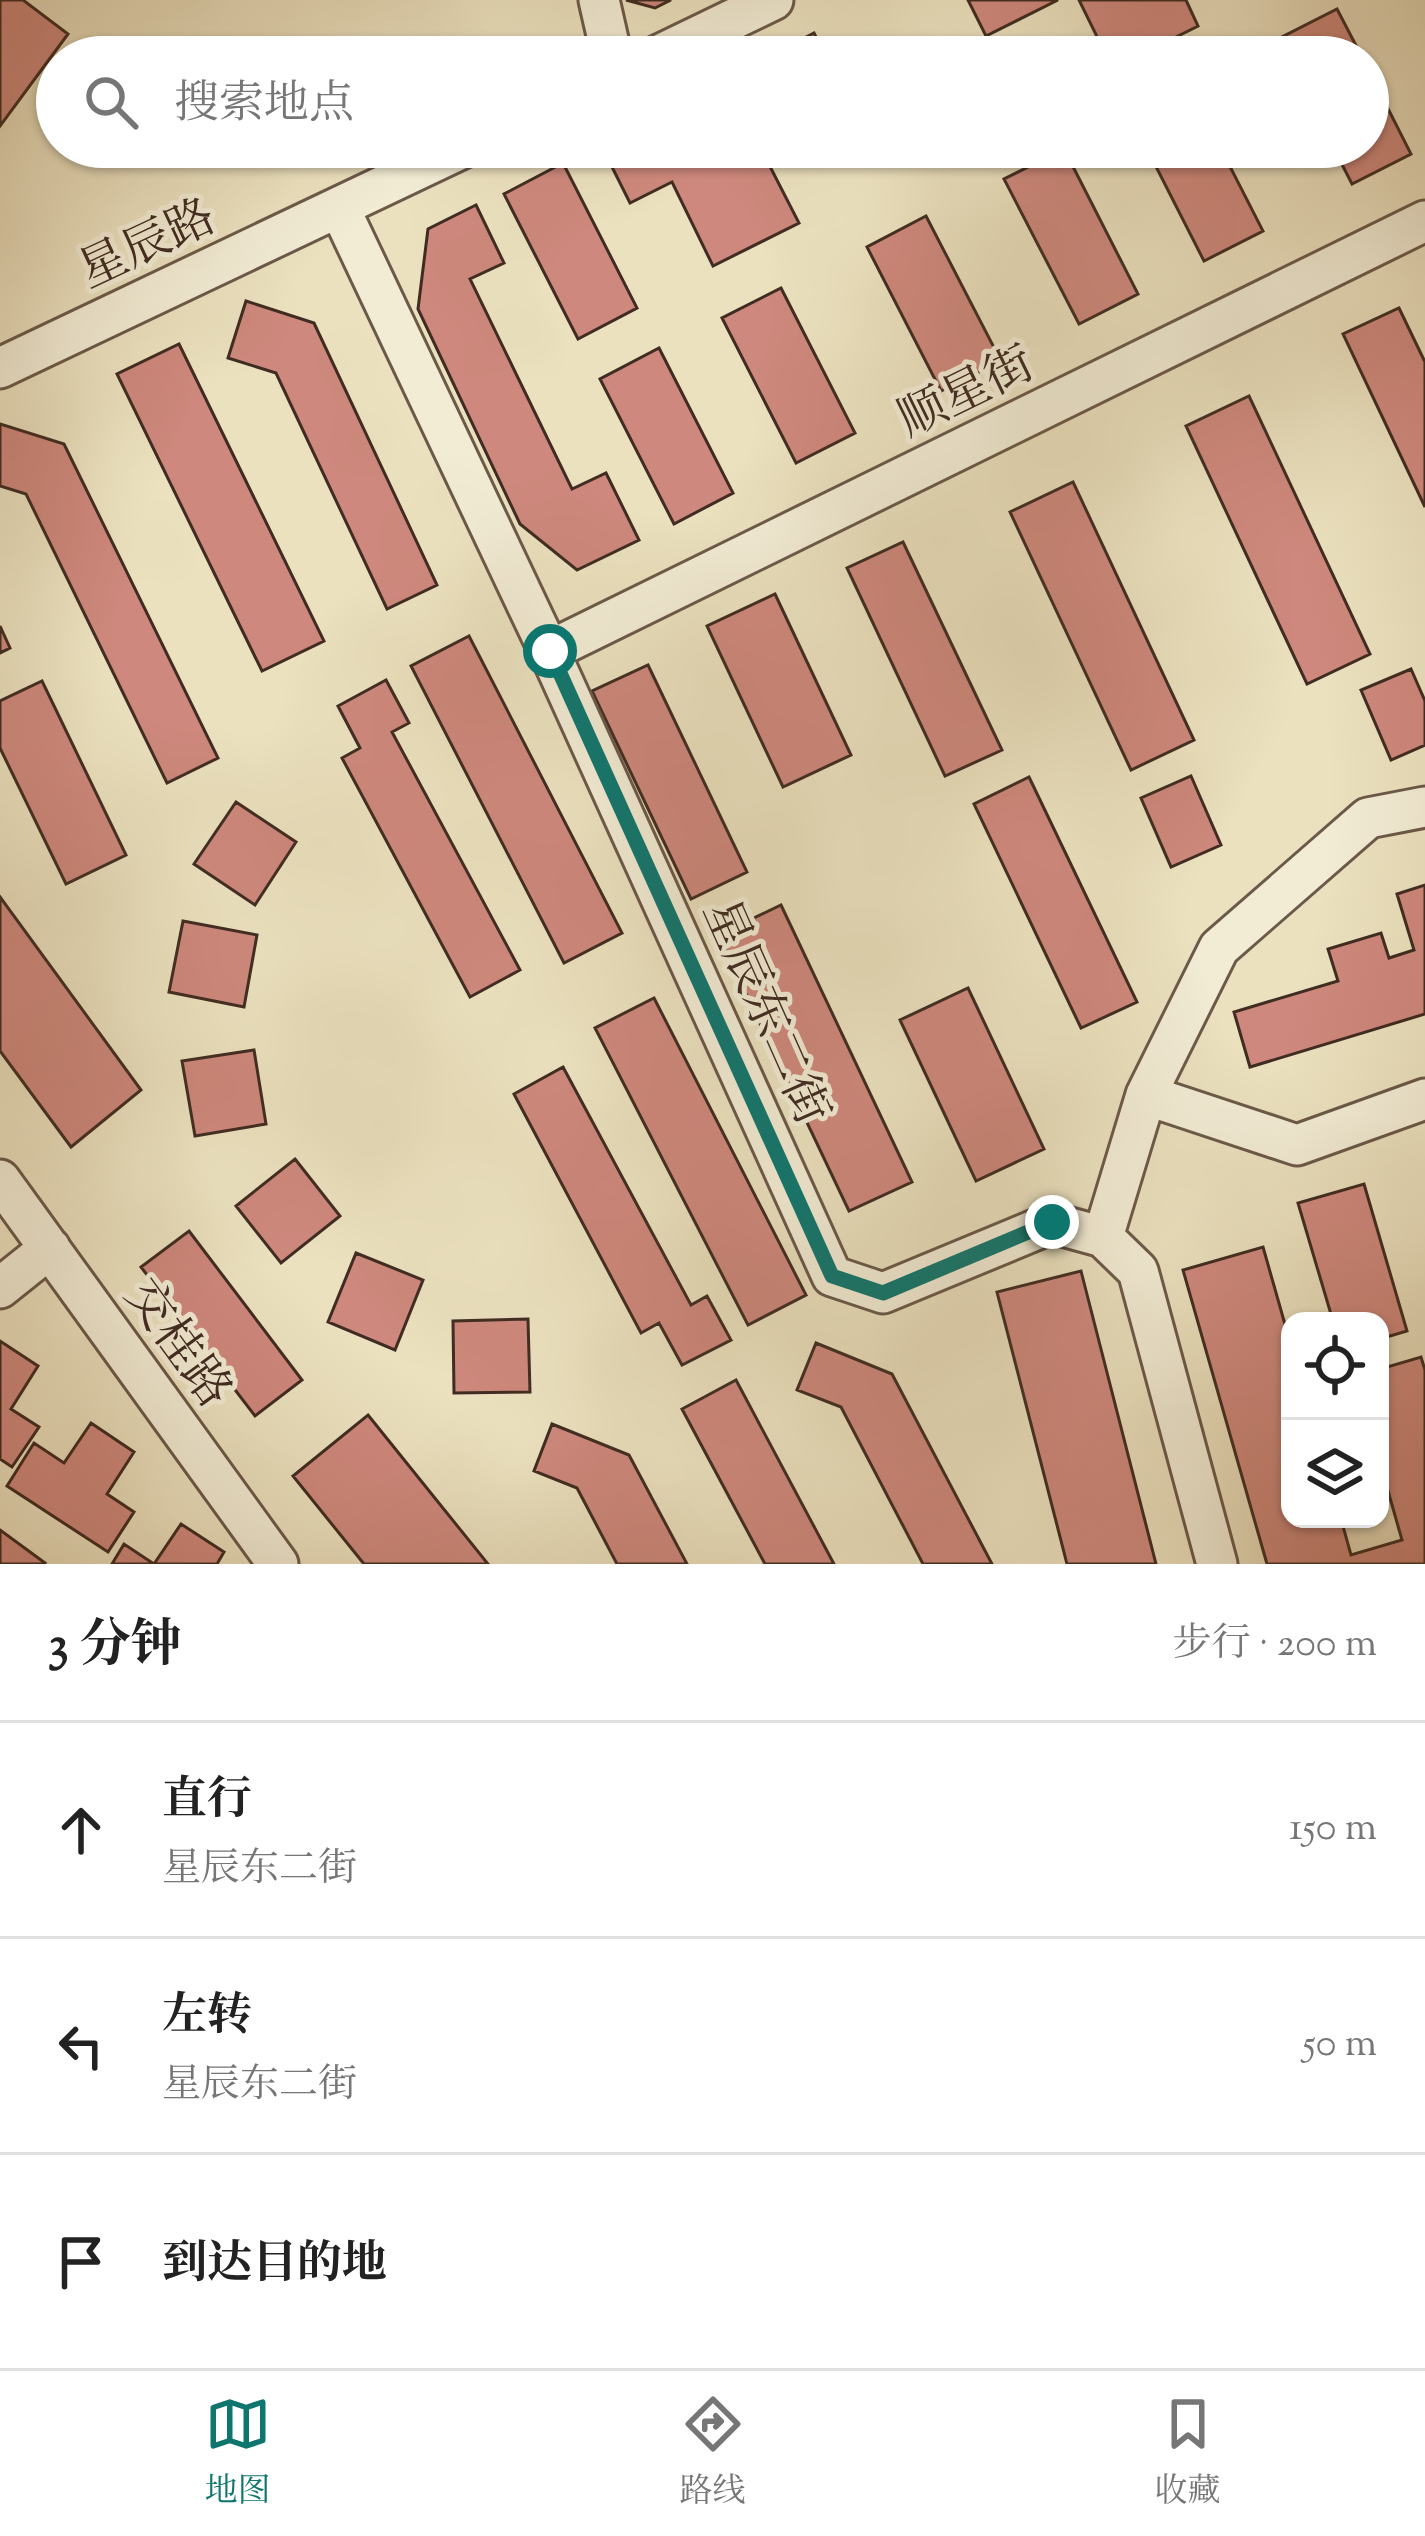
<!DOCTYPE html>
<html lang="zh">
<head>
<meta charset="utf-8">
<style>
	body { margin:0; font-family:"Sorts Mill Goudy","Noto Serif SC",serif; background:#f6f6f6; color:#222 }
	.controls { position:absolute; right:36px; bottom:36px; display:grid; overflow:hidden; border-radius:24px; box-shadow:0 3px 9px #0004 }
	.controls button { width:108px; height:108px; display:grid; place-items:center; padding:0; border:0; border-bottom:3px solid #e0e0e0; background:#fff; color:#222; font:60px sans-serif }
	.stop { position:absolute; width:36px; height:36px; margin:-27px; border:9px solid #0f766e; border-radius:50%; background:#fff }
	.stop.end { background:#0f766e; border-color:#fff; box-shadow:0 3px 12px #0008 }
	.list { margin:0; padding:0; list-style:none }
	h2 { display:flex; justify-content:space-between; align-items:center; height:156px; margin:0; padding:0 48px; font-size:51px }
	h2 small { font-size:39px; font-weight:400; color:#767676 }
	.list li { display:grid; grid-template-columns:78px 1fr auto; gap:36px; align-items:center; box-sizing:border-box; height:216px; padding:0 48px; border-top:3px solid #e0e0e0 }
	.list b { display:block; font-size:45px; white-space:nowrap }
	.list p { margin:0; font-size:39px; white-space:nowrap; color:#767676 }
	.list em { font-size:39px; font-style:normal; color:#767676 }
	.icon { flex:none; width:66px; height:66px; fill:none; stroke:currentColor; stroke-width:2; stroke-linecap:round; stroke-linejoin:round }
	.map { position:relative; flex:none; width:1425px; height:1564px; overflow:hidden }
	.search { position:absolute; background:#fff; box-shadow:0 3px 9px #0004; left:36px; right:36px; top:36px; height:132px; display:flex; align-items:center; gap:30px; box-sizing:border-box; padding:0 42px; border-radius:66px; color:#767676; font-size:45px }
	.sheet { height:804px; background:#fff }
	nav { display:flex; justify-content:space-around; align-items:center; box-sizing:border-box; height:168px; border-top:3px solid #e0e0e0; background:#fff; font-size:33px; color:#767676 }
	nav a { display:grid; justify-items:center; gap:6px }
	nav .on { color:#0f766e }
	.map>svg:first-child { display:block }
	.building { fill:#ce887d; stroke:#402c22; stroke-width:3 }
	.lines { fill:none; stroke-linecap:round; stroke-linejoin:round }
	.minor-casing { stroke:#6b5949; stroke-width:45 }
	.minor { stroke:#f2ecd5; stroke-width:39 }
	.route { stroke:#0f766e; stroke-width:15 }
	.labels { text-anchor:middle; stroke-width:10; stroke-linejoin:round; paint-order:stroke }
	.street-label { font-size:48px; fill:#402c22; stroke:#f2ecd5 }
</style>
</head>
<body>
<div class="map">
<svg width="1425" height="1564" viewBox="0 0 1425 1564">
	<rect width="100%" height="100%" fill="#ebe1bf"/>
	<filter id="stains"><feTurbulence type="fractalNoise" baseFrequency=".00167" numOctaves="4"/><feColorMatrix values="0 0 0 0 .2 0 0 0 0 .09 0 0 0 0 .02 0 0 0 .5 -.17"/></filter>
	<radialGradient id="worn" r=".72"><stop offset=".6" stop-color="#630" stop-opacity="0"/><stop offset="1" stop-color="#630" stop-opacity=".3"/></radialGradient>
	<path class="building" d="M0,0H23L68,34L0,126Z
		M626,0H671L655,8Z
		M968,0H1058L986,36Z
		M1079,0H1186L1198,26L1136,57H1107Z
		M1337,9L1362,57H1287L1278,39Z
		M814,33L826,57H767Z
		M1368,69L1411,154L1352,184L1333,147H1368Z
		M602,147H760L799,223L713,266L672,182L630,203Z
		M1146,147H1220L1263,231L1204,261Z
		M1064,149L1138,294L1079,324L1004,179Z
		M563,163L637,308L578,339L504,194Z
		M476,205L504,263L470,279L572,489L606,473L639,540L577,570L520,524L418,309L428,229Z
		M926,216L1001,361L941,391L867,247Z
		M781,288L855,433L796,463L722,318Z
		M246,301L314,323L437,585L387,609L276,373L228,358Z
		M1399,308L1425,362V507L1343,334Z
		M179,344L324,641L262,671L117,374Z
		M659,348L733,493L674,524L600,379Z
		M1249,396L1370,654L1307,684L1186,426Z
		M0,424L64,444L218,758L167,783L26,494L0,486Z
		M1073,482L1194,740L1131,770L1010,512Z
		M903,542L1002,750L945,776L847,568Z
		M775,594L851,755L783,787L707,626Z
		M0,626L10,648L0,653Z
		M469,636L622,933L564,963L411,666Z
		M648,665L747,872L691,899L592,691Z
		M1411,669L1425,701V745L1391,760L1361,690Z
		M386,680L409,723L392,732L520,970L470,997L342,758L360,748L338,706Z
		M42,681L126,855L66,884L0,748V701Z
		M1191,776L1221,845L1171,867L1141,798Z
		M1029,777L1137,1002L1081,1028L974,804Z
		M236,802L296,842L255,905L194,864Z
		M1425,885V1014L1250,1067L1234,1012L1338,981L1328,949L1381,933L1389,958L1414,950L1397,894Z
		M0,897L141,1090L71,1147L0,1051Z
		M781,905L912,1182L849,1211L718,935Z
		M183,921L257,935L244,1007L169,992Z
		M968,988L1044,1149L976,1181L900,1020Z
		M654,998L806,1295L748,1325L595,1028Z
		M254,1050L266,1124L195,1136L182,1061Z
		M563,1067L691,1305L707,1296L731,1340L682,1365L659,1323L641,1333L514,1094Z
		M295,1159L340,1216L281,1263L236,1206Z
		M1364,1184L1407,1331L1380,1339V1321H1333L1298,1203Z
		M189,1231L302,1380L255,1416L141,1267Z
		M1263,1247L1290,1342V1519H1341L1351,1555L1402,1540L1380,1463V1369L1421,1357L1425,1370V1564H1267L1183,1270Z
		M356,1253L423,1280L395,1350L328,1322Z
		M1081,1271L1156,1564H1067L997,1292Z
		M528,1319L530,1392L454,1393L453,1321Z
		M0,1341L38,1366L11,1409L39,1427L12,1467L0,1459Z
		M816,1343L892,1374L992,1564H923L841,1407L797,1390Z
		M736,1380L834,1564H765L682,1409Z
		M368,1415L488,1564H364L293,1476Z
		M91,1423L134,1452L107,1494L134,1512L108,1552L7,1486L34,1443L64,1463Z
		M552,1424L629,1455L687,1564H617L577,1488L534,1471Z
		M181,1524L224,1552L217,1564H112L124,1544L154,1564Z
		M0,1530L45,1563L44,1564H0Z"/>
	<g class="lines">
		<g class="minor-casing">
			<path id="minor" d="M599,0L612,57
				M655,57L773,0
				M339,207L549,651L832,1276L883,1293L1052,1223L1103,1237L1138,1271L1217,1564
				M0,368L465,147
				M549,651L1425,221
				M1146,1095L1297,1145L1425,1099
				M0,1180L278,1564
				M1103,1237L1146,1095L1219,948L1368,818L1425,807
				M0,1288L50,1248"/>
		</g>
		<use href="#minor" class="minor"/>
	</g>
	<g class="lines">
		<path class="route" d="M550,651L832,1276L883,1293L1052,1222"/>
	</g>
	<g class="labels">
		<g class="street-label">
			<text transform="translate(146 242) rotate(-25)" y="17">星辰路</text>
			<text transform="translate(965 390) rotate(-26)" y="17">顺星街</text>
			<text transform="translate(768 1011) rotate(66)" y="17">星辰东二街</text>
			<text transform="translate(180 1342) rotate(54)" y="17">交桂路</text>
		</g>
	</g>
	<rect width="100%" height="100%" filter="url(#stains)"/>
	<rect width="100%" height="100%" fill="url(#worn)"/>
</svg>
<div class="controls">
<button><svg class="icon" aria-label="locate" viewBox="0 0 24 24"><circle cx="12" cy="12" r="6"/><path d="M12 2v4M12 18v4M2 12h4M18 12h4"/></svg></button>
<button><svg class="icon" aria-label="layers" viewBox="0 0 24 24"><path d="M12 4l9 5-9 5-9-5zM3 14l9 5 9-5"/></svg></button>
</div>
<div class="stop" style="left:550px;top:651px"></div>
<div class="stop end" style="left:1052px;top:1222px"></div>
<div class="search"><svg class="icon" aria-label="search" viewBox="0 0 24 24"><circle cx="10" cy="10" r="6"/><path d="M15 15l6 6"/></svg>搜索地点</div>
</div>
<section class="sheet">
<h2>3 分钟<small>步行 · 200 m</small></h2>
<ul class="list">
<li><svg class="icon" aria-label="ahead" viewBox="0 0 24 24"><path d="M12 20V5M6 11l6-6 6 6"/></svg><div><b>直行</b><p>星辰东二街</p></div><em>150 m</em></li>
<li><svg class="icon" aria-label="left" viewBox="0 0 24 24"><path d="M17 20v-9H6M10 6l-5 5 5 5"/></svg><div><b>左转</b><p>星辰东二街</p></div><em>50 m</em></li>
<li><svg class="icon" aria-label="arrive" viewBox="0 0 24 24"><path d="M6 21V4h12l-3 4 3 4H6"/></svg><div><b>到达目的地</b></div></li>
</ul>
</section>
<nav>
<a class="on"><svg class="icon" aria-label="map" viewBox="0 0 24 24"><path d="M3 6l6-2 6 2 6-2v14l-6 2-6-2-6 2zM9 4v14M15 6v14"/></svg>地图</a>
<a><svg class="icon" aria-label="directions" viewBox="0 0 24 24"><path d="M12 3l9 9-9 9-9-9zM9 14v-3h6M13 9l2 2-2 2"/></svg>路线</a>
<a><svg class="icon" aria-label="saved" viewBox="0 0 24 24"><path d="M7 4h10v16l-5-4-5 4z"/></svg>收藏</a>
</nav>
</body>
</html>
